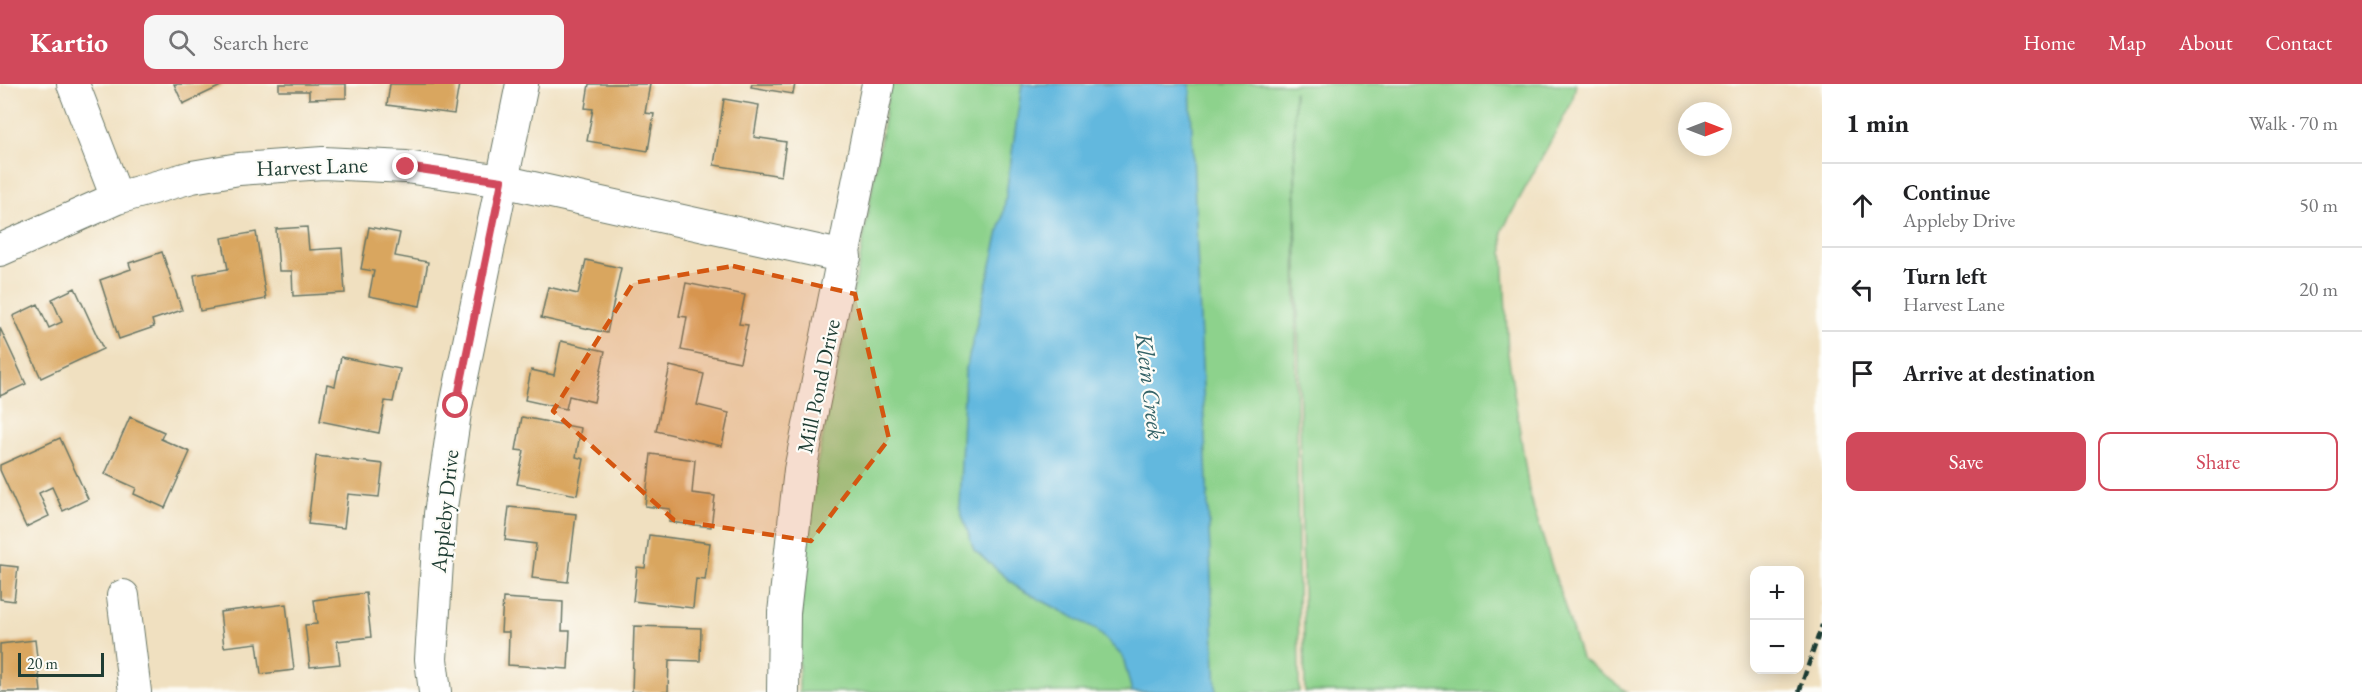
<!DOCTYPE html>
<html lang="en">
<head>
<meta charset="utf-8">
<style>
	body { margin:0; font-family:"EB Garamond",serif; background:#f6f6f6; color:#202124 }
	.controls { position:absolute; right:18px; bottom:18px; display:grid; overflow:hidden; border-radius:12px; box-shadow:0 3px 15px #0003 }
	.controls button { width:54px; height:54px; display:grid; place-items:center; padding:0; border:0; border-bottom:2px solid #e0e0e0; background:#fff; color:#202124; font:30px sans-serif }
	.compass { position:absolute; left:1678px; top:18px; width:54px; height:54px; border-radius:50%; background:#fff; box-shadow:0 3px 15px #0003; rotate:90deg }
	.scale { position:absolute; left:18px; bottom:15px; width:86px; box-sizing:border-box; padding-left:6px; border:3px solid #1f3d34; border-top:0; font-size:16px; line-height:21px; white-space:nowrap; color:#1f3d34; -webkit-text-stroke:4px #fdfcf7; paint-order:stroke }
	.stop { position:absolute; width:18px; height:18px; margin:-14px; border:4px solid #d1495b; border-radius:50%; background:#fff }
	.stop.end { background:#d1495b; border-color:#fff; box-shadow:0 2px 6px #0008 }
	.list { margin:0; padding:0; list-style:none }
	h2 { display:flex; justify-content:space-between; align-items:center; height:78px; margin:0; padding:0 24px; font-size:26px }
	h2 small { font-size:20px; font-weight:400; color:#757577 }
	.list li { display:grid; grid-template-columns:39px 1fr auto; gap:18px; align-items:center; box-sizing:border-box; height:84px; padding:0 24px; border-top:2px solid #e0e0e0 }
	.list b { display:block; font-size:22px; white-space:nowrap }
	.list p { margin:0; font-size:20px; white-space:nowrap; color:#757577 }
	.list em { font-size:20px; font-style:normal; color:#757577 }
	.actions { display:flex; gap:12px; padding:18px 24px }
	.actions a { flex:1; padding:14px 0; border:2px solid #d1495b; border-radius:12px; text-align:center; font-size:21px; color:#d1495b }
	.actions .main { background:#d1495b; color:#fff }
	.icon { flex:none; width:33px; height:33px; fill:none; stroke:currentColor; stroke-width:2; stroke-linecap:round; stroke-linejoin:round }
	.map { position:relative; flex:none; width:1822px; height:608px; overflow:hidden }
	header { display:flex; align-items:center; gap:36px; box-sizing:border-box; height:84px; padding:0 30px; background:#d1495b; color:#fff }
	header strong { font-size:28px }
	nav { display:flex; gap:33px; margin-inline-start:auto; font-size:21px }
	.search { width:420px; height:54px; background:#f6f6f6; display:flex; align-items:center; gap:15px; box-sizing:border-box; padding:0 21px; border-radius:12px; color:#757577; font-size:22px }
	main { display:flex }
	aside { flex:1; background:#fff }
	.map>svg:first-child { display:block }
	.green { fill:#8dd28c; stroke:#568860; stroke-width:1.5 }
	.water { fill:#62b8de; stroke:#407a89; stroke-width:1.5 }
	.building { fill:#d9a65f }
	.lines { fill:none; stroke-linecap:round; stroke-linejoin:round }
	.minor-casing { stroke:#687665; stroke-width:34 }
	.minor { stroke:#fff; stroke-width:32 }
	.rail { stroke:#1f3d34; stroke-width:4.5; stroke-dasharray:9 4.5; stroke-linecap:butt }
	.route { stroke:#d1495b; stroke-width:8 }
	.marked { fill:#d45610; fill-opacity:0.2; stroke:#d45610; stroke-width:4.5; stroke-dasharray:12 8; stroke-linejoin:round }
	.labels { text-anchor:middle; stroke-width:4.5; stroke-linejoin:round; paint-order:stroke }
	.street-label { font-size:22px; fill:#1f3d34; stroke:#fdfcf7 }
	.water-label { font-size:24px; font-style:italic; fill:#336267; stroke:#fdfcf7 }
</style>
</head>
<body>
<header>
<strong>Kartio</strong>
<div class="search"><svg class="icon" aria-label="search" viewBox="0 0 24 24"><circle cx="10" cy="10" r="6"/><path d="M15 15l6 6"/></svg>Search here</div>
<nav><a>Home</a><a>Map</a><a>About</a><a>Contact</a></nav>
</header>
<main>
<div class="map">
<svg width="1822" height="608" viewBox="0 0 1822 608">
	<rect width="100%" height="100%" fill="#fdfcf7"/>
	<filter id="ink" filterUnits="userSpaceOnUse"><feTurbulence type="fractalNoise" baseFrequency=".0167" numOctaves="2"/><feDisplacementMap in="SourceGraphic" scale="12" xChannelSelector="R" yChannelSelector="G"/><feConvolveMatrix kernelMatrix="1 2 1 2 8 2 1 2 1" color-interpolation-filters="sRGB"/></filter>
	<filter id="wash" filterUnits="userSpaceOnUse"><feTurbulence type="fractalNoise" baseFrequency=".008" numOctaves="4" result="noise"/><feDisplacementMap in="SourceGraphic" scale="24" xChannelSelector="R" yChannelSelector="G"/><feGaussianBlur stdDeviation="1.35" result="paint"/><feColorMatrix in="noise" values="0 0 0 0 0 0 0 0 0 0 0 0 0 0 0 0 0 1.4 0 .05"/><feComposite in="paint" operator="in"/></filter>
	<g filter="url(#wash)">
		<rect width="100%" height="100%" fill="#f0e0c0"/>
		<path class="green" d="M890,0H1576L1572,18L1502,147L1508,270L1530,413L1581,574L1627,608H1305L1294,7L1299,608H799V525L816,384L859,180Z"/>
		<path class="water" d="M1022,0H1190L1216,608H1132L1123,573L1096,545L1020,505L974,466L959,422L965,289L1003,131Z"/>
		<g id="blocks">
			<path class="building" d="M174,0H225L183,20Z
				M279,0H346V14L309,15V7H279Z
				M390,0H459L454,30L387,21Z
				M589,0H650L645,29L654,30L648,67L587,57L593,25L585,24Z
				M752,0H795L793,10L751,3Z
				M724,15L759,21L754,53L786,58L781,92L714,81Z
				M307,143L309,166L342,164L345,209L293,212L292,187H279L276,145Z
				M369,143L400,149L395,172L428,178L420,222L369,212L374,187L361,185Z
				M256,148L266,215L200,227L194,191L228,185L222,154Z
				M162,168L182,226L152,236L154,243L119,255L100,196L131,185L129,179Z
				M586,176L621,184L607,249L541,234L548,203L578,210Z
				M686,199L745,211L739,240L748,241L740,278L681,266L687,233L679,232Z
				M75,204L103,265L41,294L13,232L38,220L49,244L62,238L52,215Z
				M0,244L26,300L0,312Z
				M561,257L605,267L594,318L569,312L566,325L525,316L531,286L554,291Z
				M341,273L400,285L393,318L385,317L379,349L320,337L327,300L335,302Z
				M670,282L704,290L697,321L729,329L722,362L656,347Z
				M130,333L164,348L161,355L190,368L165,424L134,410L136,404L105,390Z
				M522,333L581,344L576,373L584,375L577,411L517,400L524,367L516,366Z
				M60,354L88,415L63,427L52,403L39,409L49,432L26,443L0,386V381Z
				M651,370L695,376L692,409L715,412L711,443L669,438L670,425L645,422Z
				M316,372L383,380L379,413L348,410L344,444L308,440Z
				M509,423L576,430L568,498L532,494L536,460L505,456Z
				M649,451L710,459L705,496L696,495L693,524L633,517L637,483L645,484Z
				M0,481L18,483L14,517L0,515Z
				M366,509L371,553L337,557L340,580L310,583L305,541L317,540L314,516Z
				M503,514L563,518L562,547H570L568,585L508,581L509,548H501Z
				M286,520L294,586L261,590L257,559L224,563L220,528Z
				M634,542L701,544L700,577L669,576L668,608H632Z
				M35,556L41,608H0V560Z"/>
		</g>
	</g>
	<g filter="url(#ink)">
		<use href="#blocks" fill-opacity="0" stroke="#687665" stroke-width="1.5"/>
		<g class="lines">
			<g class="minor-casing">
				<path id="minor" d="M73,0L117,114
					M0,166L117,114L192,93L239,85L323,79L406,83L502,97L845,173
					M123,512L135,608
					M435,608L431,575L440,430L456,322L522,0
					M783,608L784,529L800,386L878,0"/>
			</g>
			<use href="#minor" class="minor"/>
			<path class="rail" d="M1799,608L1822,541"/>
		</g>
	</g>
	<g class="lines" filter="url(#ink)">
		<path class="route" d="M406,83L502,97L456,322"/>
	</g>
	<path class="marked" d="M733,182L855,210L889,355L811,457L674,436L553,327L633,199Z"/>
	<g class="labels">
		<g class="street-label">
			<text transform="translate(312 82) rotate(-2)" y="8">Harvest Lane</text>
			<text transform="translate(818 302) rotate(-78)" y="8">Mill Pond Drive</text>
			<text transform="translate(444 427) rotate(-84)" y="8">Appleby Drive</text>
		</g>
		<g class="water-label">
			<text transform="translate(1150 302) rotate(83)" y="8">Klein Creek</text>
		</g>
	</g>
</svg>
<div class="controls">
<button>+</button>
<button>−</button>
</div>
<svg class="compass" viewBox="-18 -18 36 36"><path d="M0-13l5 13h-10z" fill="#e53935"/><path d="M0 13l5-13h-10z" fill="#757577"/></svg>
<div class="scale">20 m</div>
<div class="stop" style="left:456px;top:322px"></div>
<div class="stop end" style="left:406px;top:83px"></div>
</div>
<aside>
<h2>1 min<small>Walk · 70 m</small></h2>
<ul class="list">
<li><svg class="icon" aria-label="ahead" viewBox="0 0 24 24"><path d="M12 20V5M6 11l6-6 6 6"/></svg><div><b>Continue</b><p>Appleby Drive</p></div><em>50 m</em></li>
<li><svg class="icon" aria-label="left" viewBox="0 0 24 24"><path d="M17 20v-9H6M10 6l-5 5 5 5"/></svg><div><b>Turn left</b><p>Harvest Lane</p></div><em>20 m</em></li>
<li><svg class="icon" aria-label="arrive" viewBox="0 0 24 24"><path d="M6 21V4h12l-3 4 3 4H6"/></svg><div><b>Arrive at destination</b></div></li>
</ul>
<div class="actions"><a class="main">Save</a><a>Share</a></div>
</aside>
</main>
</body>
</html>
